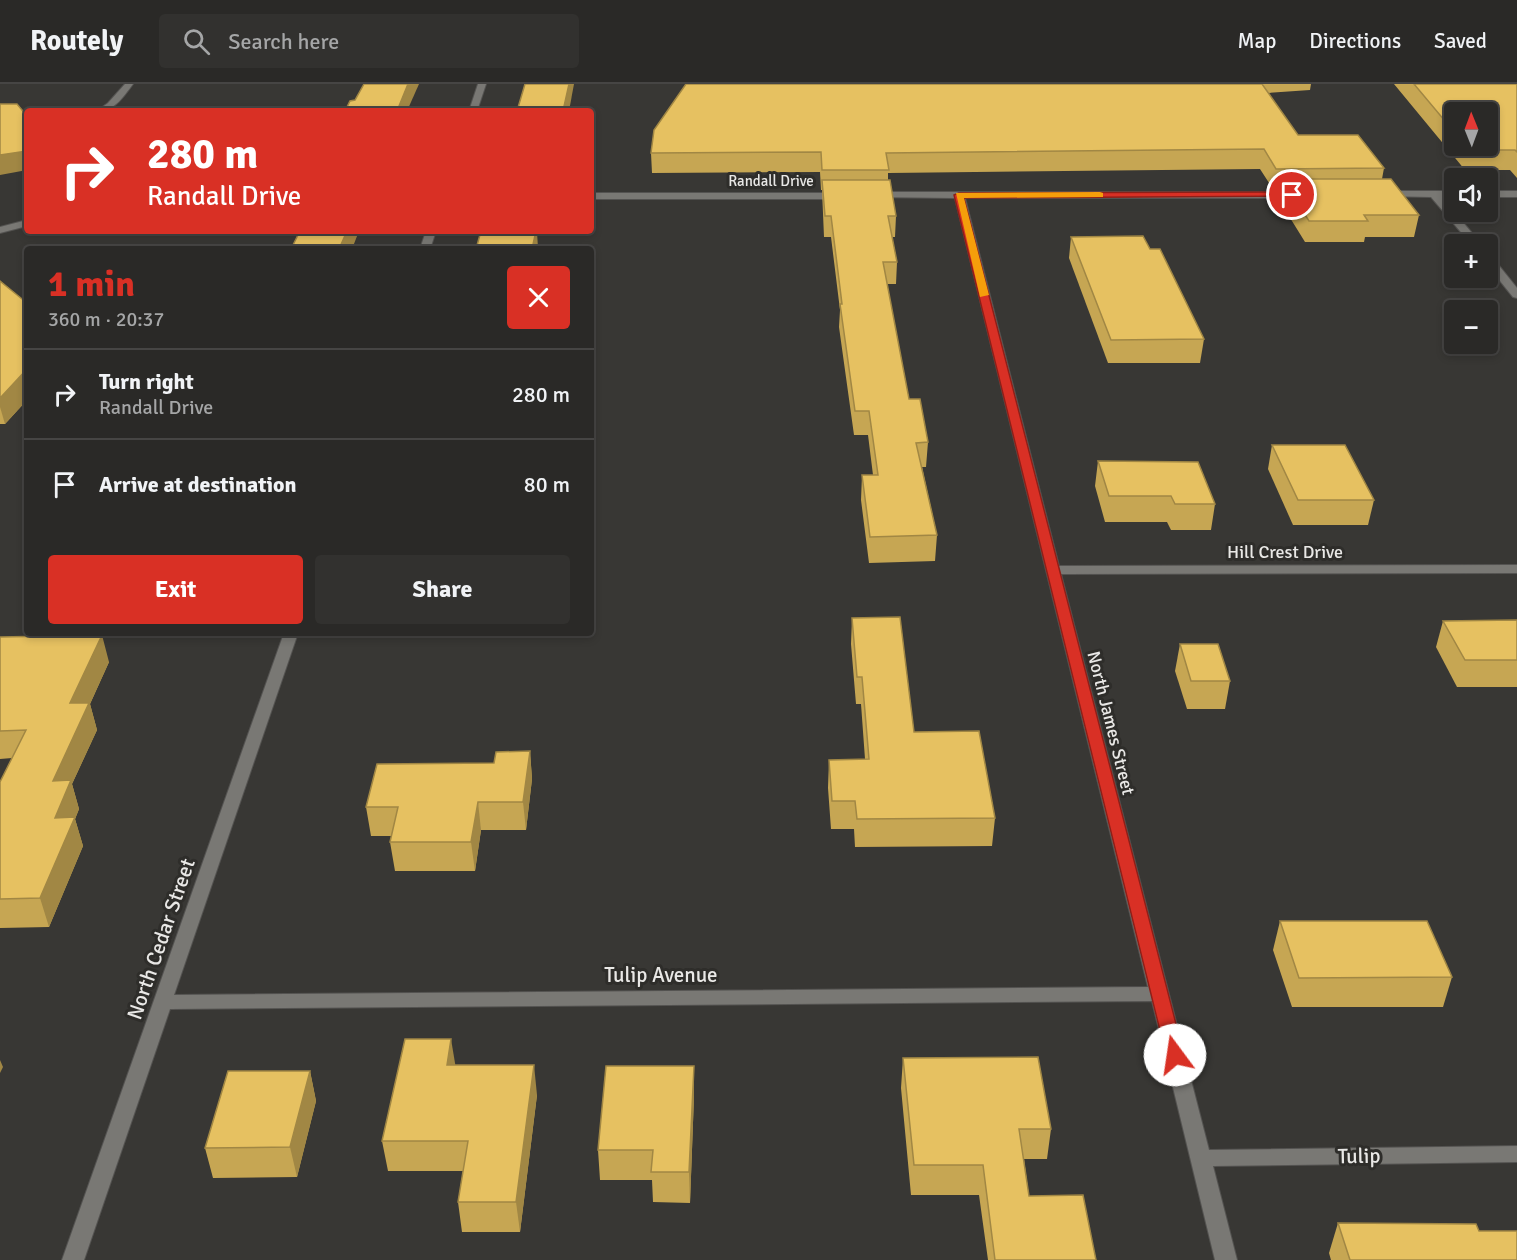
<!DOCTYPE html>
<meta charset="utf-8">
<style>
:root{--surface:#2a2927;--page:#32312f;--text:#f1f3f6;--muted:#a5a6a7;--line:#464544;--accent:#d93025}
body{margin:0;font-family:Signika,sans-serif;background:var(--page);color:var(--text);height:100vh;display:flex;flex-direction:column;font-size:22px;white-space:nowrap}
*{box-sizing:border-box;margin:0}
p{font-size:20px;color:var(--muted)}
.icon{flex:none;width:33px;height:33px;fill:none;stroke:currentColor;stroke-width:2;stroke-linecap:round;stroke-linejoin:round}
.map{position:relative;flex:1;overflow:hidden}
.sheet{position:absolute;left:24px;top:162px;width:570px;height:390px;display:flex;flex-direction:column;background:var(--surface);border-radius:6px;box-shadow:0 3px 9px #0003,0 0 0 2px var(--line)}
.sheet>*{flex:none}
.banner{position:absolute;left:24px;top:24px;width:570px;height:126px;border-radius:6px;box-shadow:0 3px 9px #0003,0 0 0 2px var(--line);background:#d93025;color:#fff;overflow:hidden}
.needle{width:39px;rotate:359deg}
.buttons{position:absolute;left:1444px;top:18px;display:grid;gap:12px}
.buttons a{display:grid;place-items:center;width:54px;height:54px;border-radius:6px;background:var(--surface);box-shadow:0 3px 9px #0003,0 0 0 2px var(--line);font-size:30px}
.pin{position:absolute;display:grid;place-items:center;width:51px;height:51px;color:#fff;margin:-26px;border:3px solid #fff;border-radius:50%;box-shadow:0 2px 6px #0007}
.me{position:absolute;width:66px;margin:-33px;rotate:346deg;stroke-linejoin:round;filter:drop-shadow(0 0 4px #0008)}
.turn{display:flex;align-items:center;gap:21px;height:126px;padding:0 24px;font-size:27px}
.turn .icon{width:78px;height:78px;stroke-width:2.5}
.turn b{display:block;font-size:42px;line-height:51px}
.round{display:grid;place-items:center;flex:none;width:63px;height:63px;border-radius:6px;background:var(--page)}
.overview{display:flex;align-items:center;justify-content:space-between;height:102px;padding:0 24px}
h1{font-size:36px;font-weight:700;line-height:45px;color:var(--accent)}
.action{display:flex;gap:12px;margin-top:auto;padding:12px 24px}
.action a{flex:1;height:69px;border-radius:6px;background:var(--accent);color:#fff;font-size:24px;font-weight:700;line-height:69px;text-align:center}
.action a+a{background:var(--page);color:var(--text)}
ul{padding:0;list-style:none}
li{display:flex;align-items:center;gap:18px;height:90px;padding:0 24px;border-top:2px solid var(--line)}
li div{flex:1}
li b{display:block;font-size:22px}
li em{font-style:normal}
header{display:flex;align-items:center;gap:36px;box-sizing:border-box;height:84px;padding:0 30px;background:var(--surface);border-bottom:2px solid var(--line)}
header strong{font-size:28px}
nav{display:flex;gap:33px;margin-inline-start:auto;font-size:21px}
.search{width:420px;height:54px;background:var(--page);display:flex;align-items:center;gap:15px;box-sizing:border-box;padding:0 21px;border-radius:6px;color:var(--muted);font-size:22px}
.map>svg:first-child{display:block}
</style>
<header>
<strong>Routely</strong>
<div class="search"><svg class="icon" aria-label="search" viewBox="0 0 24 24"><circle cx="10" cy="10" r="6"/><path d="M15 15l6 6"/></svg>Search here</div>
<nav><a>Map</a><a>Directions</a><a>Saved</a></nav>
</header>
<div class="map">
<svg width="1517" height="1176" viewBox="0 0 1517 1176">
<rect width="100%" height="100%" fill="#383734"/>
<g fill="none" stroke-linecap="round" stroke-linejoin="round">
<g stroke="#545351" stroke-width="2">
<g id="street">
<path d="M125 0H133C123 13 115 27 97 27L108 19Z"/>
<path d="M478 0H486L477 27H469Z"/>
<path d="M1383 107H1455V113H1442L1481 160H1471L1431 113 1380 112V108Z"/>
<rect x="1488" y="107" width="29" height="6"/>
<path d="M873 108H1299L1304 111 1299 114H965L1059 482 1517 481V489L1061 490 1209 1066 1517 1062V1078L1213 1082 1237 1176H1215L1152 917 170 925 84 1176H62L284 549H298L174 911 1148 903 955 114 870 113 868 111Z"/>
<path d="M591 109H843L848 112 843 115H591Z"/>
<path d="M27 136V142L0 149V143Z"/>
<path d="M426 147H436L430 165H420Z"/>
<path d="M1488 172 1492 173 1517 204V214L1513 213 1488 182Z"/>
</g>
</g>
<use href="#street" fill="#797874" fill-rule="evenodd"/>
</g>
<g fill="#c6a653" fill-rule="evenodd">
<path d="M686 0H1311L1310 6 1268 9 1298 51 1384 84 1382 95 1419 131 1414 153H1365L1364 158H1305L1279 116 1281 105H1273L1260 85 888 89V96L896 132 895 153H892L897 178 896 200H887L909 315 928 358 926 383H922L937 451 935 477 869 479 861 416 862 391H873L868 351H854L839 243 840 226 831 153H824L822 106H821L820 88 652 89 651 69Z"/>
<path d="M1394 0H1517V94L1510 86H1465ZM1455 28 1488 62H1455Z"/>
<path d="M1071 153 1150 165 1204 255 1200 279H1108L1069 174Z"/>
<path d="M0 197 27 219V316L5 340H0Z"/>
<path d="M1272 361 1374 416 1368 441H1293L1268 385Z"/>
<path d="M1098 377 1215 420 1211 446H1171L1167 438H1105L1095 402Z"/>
<path d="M852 534 914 648 995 734 992 762 855 763 854 745H831L828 704 829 676 865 675 861 620H856L851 560Z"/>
<path d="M1517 536V603H1457L1436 563 1443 537Z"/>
<path d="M0 553 109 578 90 620 97 646 72 700 79 725 75 735 83 762 49 843 0 844V698L12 674 0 675Z"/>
<path d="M1180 560 1230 597 1225 625H1187L1175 587Z"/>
<path d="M530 667 532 695 526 746H481L475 787H395L390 758 392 752H371L366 723Z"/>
<path d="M1280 837 1452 893 1443 923H1292L1273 866Z"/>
<path d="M903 974 1051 1045 1047 1075H1024L1029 1112 1096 1176H988L979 1111H911L901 1004Z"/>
<path d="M455 981 537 1011 520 1148H462L458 1118 463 1087H388L382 1057Z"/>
<path d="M694 982V1012L690 1119 653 1118 652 1096H600L598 1066Z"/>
<path d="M310 987 316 1017 297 1093 213 1094 205 1064Z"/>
<path d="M1338 1139 1479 1147 1517 1176H1331L1329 1169Z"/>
</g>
<g fill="#a18744">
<path d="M408 0H419L407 27H397Z"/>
<path d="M569 0H574L569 27H563Z"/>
<path d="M27 67V86L0 91V71Z"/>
<path d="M347 147H359L352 165H339Z"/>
<path d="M536 147H537L538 165H532Z"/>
<path d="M27 285V316L5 340 0 323V314Z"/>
<path d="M102 551 109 578 90 620 97 646 72 700 79 725 75 735 83 762 49 843 40 814 53 697 70 619Z"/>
<path d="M530 667 532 695 526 746 523 718Z"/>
<path d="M478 718 481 746 475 787 471 758Z"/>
<path d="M451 955 456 985 447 981Z"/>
<path d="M0 976 3 983 0 989Z"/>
<path d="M534 981 537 1011 520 1148 516 1118Z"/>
<path d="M694 982V1012L690 1119 689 1088Z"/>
<path d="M310 987 316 1017 297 1093 290 1063Z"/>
</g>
<g fill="#e6c161" stroke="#a18744" stroke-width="1.5">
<path d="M364 0H408L397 27H345L350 17 355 16Z"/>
<path d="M525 0H569L563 27H517Z"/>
<path d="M686 0H1262L1298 51H1358L1384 84 1276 85 1264 65 886 69 889 86H822L821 68 651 69 654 46Z"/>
<path d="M1414 0H1517V68L1515 66H1469L1465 62H1488V28H1455V49Z"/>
<path d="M0 20H17L27 32V67L0 71Z"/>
<path d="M1282 95H1391L1419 131H1364L1368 137H1309Z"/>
<path d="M822 96H890L896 132H888L897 178H883L909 315H920L928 358 916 359 937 451 870 453 862 391H878L869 327H855L840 220H842L831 132H825Z"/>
<path d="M300 147H347L339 165H291Z"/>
<path d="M481 147H536L532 165H476Z"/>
<path d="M1143 152 1150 165H1160L1204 255 1111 256 1071 153Z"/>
<path d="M0 197 27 219V285L0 314Z"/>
<path d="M1272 361H1345L1374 416H1298Z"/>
<path d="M1098 377 1198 378 1215 420H1175L1171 412H1109Z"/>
<path d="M900 533 914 648 979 647 995 734 857 735 855 717H832L829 676 869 675 862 593H857L852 534Z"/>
<path d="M1517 536V576H1465L1443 537Z"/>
<path d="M102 551 70 619H89L53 697 71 696 55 734 75 733 40 814 0 815V698L26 646 0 647V553Z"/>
<path d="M1180 560H1218L1230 597H1191Z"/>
<path d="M530 667 523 718H478L471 758H390L398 723H366L377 680 494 679 496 668Z"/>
<path d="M1280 837H1427L1452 893 1299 894Z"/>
<path d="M405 955H451L447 981H534L516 1118H458L468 1057H382Z"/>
<path d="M1038 973 1051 1045H1019L1029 1112 1083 1111 1096 1176H995L983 1081H914L903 974Z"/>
<path d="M606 982H694L689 1088H651L653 1066H598Z"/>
<path d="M228 987H310L290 1063 205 1064Z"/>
<path d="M1338 1139 1476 1140 1479 1147H1517V1176H1350Z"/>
</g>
<path fill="#d93025" stroke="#8d1f18" stroke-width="1.5" d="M1292 108 1295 109V112L964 114 1184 971 1181 976 1175 978 1169 976 1166 971 954 111 959 109Z"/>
<path fill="#f59e0b" d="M1100 108 1103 109V113L964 114 989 211 980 213 956 109Z"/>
<g text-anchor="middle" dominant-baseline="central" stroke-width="6" stroke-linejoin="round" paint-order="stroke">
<g font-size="15" fill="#e9e8e6" stroke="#2e2d2a">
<text x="771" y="97">Randall Drive</text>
</g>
<g font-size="18" fill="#e9e8e6" stroke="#2e2d2a">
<text x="1285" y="468">Hill Crest Drive</text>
<text transform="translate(1111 639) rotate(76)">North James Street</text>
</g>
<g font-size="21" fill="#e9e8e6" stroke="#2e2d2a">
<text transform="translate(161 855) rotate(-71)">North Cedar Street</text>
<text x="661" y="891">Tulip Avenue</text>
<text transform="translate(1359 1072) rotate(-1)">Tulip</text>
</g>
</g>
</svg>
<div class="buttons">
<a><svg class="needle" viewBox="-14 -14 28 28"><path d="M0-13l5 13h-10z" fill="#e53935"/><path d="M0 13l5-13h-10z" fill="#a5a6a7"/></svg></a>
<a><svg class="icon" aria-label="sound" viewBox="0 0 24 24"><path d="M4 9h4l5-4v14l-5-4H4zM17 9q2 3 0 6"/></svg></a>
<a>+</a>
<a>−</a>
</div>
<div class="pin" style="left:1292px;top:111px;background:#d93025"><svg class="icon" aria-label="arrive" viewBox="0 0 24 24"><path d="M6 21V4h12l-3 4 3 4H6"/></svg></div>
<svg class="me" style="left:1175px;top:971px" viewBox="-20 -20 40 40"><circle r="19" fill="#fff"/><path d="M0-13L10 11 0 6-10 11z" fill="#d93025"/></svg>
<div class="banner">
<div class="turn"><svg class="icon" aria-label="right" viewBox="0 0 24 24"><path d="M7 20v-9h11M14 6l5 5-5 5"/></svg><div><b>280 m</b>Randall Drive</div></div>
</div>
<section class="sheet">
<div class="overview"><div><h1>1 min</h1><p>360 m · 20:37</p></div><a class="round" style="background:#d93025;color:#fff"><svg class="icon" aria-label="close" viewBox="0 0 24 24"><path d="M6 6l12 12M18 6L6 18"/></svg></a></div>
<ul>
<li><svg class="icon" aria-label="right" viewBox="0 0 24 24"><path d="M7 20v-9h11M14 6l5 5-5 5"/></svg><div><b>Turn right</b><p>Randall Drive</p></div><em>280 m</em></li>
<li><svg class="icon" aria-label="arrive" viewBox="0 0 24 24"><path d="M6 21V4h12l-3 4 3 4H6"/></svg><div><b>Arrive at destination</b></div><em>80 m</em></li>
</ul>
<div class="action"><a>Exit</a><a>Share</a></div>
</section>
</div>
